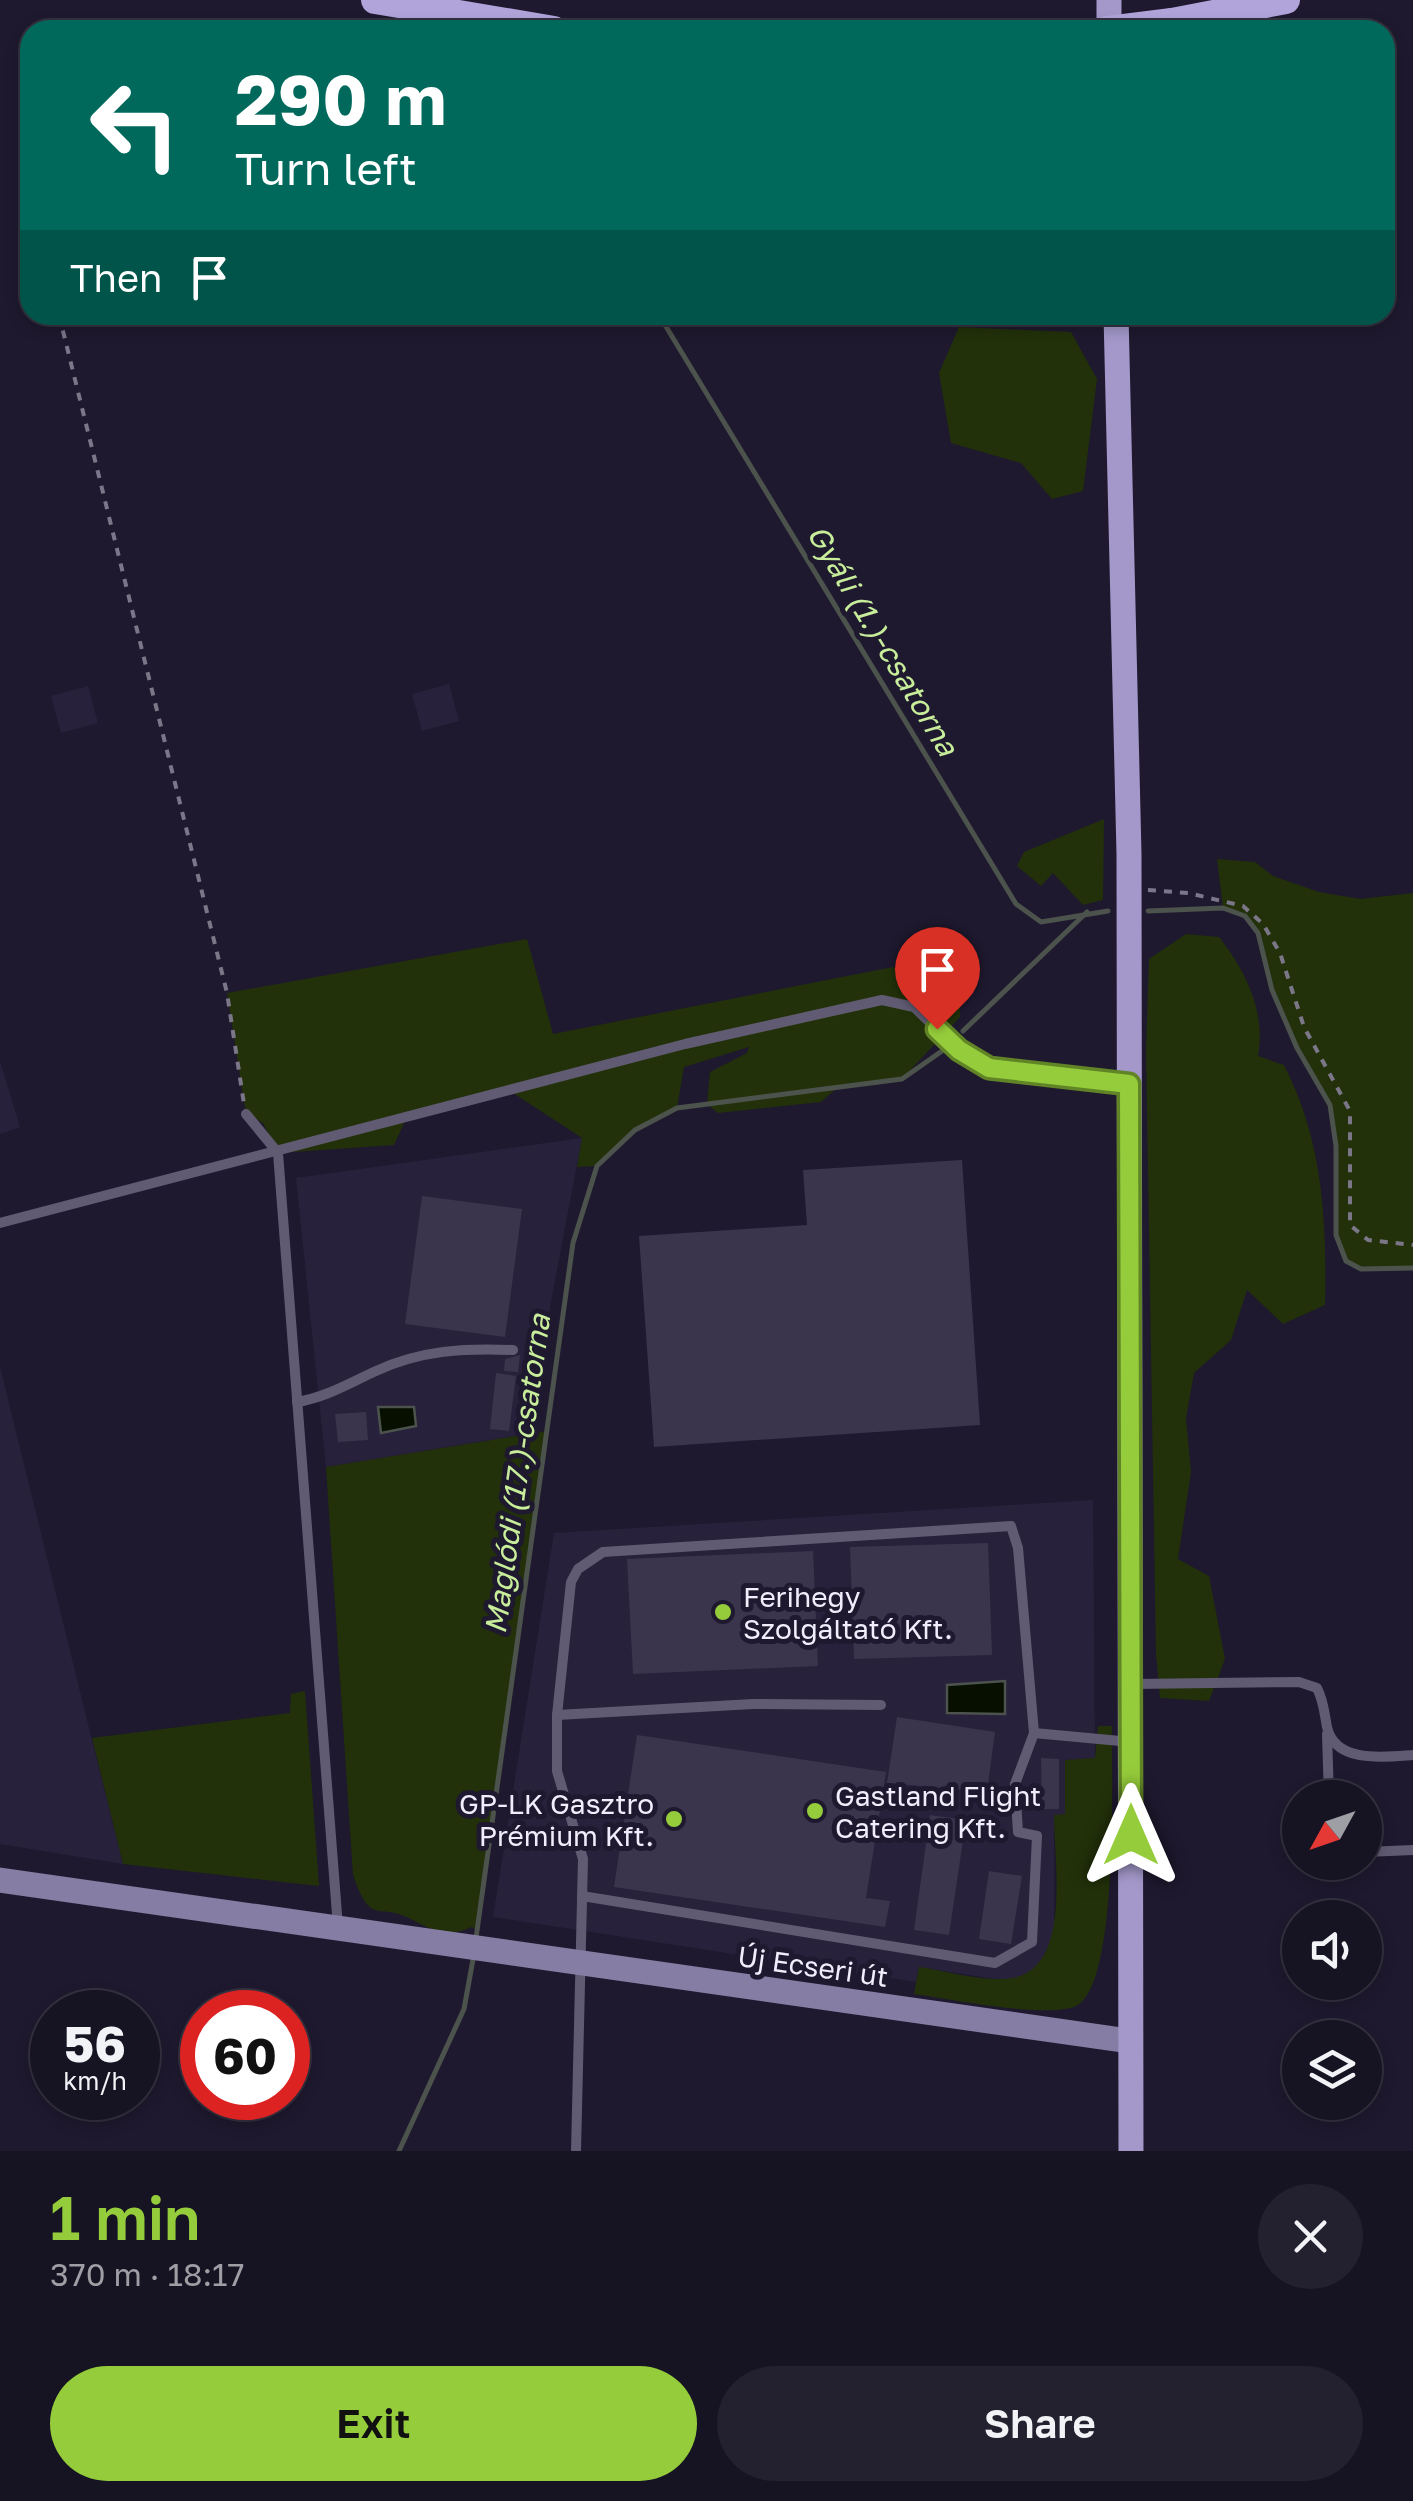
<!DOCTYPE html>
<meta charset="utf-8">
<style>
:root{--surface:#161322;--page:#23202f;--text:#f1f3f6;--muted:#9e9ea5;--line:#353240;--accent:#95cc3b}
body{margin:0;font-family:"Golos Text",sans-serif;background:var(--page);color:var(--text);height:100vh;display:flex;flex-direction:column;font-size:38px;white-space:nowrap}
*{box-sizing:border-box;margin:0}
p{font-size:32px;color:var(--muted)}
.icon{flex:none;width:55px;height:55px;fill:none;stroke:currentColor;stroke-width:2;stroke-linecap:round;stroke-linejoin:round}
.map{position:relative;height:2151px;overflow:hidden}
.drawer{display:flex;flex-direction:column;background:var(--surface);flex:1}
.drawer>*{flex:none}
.guide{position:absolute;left:20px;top:20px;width:1375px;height:305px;border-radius:30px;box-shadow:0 5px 15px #0003,0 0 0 2px var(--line);background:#00695c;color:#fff;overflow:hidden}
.needle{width:65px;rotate:230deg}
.controls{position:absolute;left:1282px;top:1780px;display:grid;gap:20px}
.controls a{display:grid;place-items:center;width:100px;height:100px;border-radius:50%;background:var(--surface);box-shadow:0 5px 15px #0003,0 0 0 2px var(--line);font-size:50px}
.speed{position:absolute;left:30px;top:1990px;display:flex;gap:20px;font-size:50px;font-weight:700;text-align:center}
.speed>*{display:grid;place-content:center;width:130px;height:130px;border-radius:50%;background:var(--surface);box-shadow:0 5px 15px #0003,0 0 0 2px var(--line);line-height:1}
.speed small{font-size:25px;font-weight:400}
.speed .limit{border:15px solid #d22;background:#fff;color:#111}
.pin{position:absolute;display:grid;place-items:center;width:85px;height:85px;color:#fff;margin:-102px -42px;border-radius:50% 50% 50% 0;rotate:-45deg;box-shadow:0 0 10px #0007}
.pin .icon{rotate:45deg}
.me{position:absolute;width:110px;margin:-55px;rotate:0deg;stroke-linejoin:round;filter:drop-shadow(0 0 8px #0008)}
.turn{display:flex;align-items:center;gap:35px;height:210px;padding:0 50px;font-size:45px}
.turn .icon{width:130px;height:130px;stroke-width:2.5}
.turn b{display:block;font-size:70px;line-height:85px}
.then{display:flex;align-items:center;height:95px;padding:0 50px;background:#0003;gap:20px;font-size:38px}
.round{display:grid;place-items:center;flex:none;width:105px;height:105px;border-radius:52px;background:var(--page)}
.summary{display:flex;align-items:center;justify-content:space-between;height:170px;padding:0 50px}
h1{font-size:60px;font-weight:600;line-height:75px;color:var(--accent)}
.action{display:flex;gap:20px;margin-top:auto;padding:20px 50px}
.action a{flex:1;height:115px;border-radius:60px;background:var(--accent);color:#111;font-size:40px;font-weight:600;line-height:115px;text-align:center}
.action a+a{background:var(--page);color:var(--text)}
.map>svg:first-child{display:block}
</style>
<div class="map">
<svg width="1413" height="2151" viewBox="0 0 1413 2151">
<rect width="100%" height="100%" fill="#1e192e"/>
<g fill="#27213b">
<path d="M449 684 459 721 422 731 412 694Z"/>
<path d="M88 686 98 723 61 733 51 696Z"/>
<path d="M0 1061 20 1127 0 1134Z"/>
<path d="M582 1138 526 1434 326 1467 296 1178Z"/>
<path d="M0 1367 89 1728 123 1864 0 1844Z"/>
<path d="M1093 1500 1095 1758 1065 1760V1815L1054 1816V1933L1039 1966 1021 1977 1001 1980 919 1967 916 1982 493 1917 554 1533Z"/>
</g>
<g fill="#22310a">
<path d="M959 327 1071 332 1097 379 1083 491 1052 499 1021 463 951 443 939 373Z"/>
<path d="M1104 819 1103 900 1083 905 1053 873 1041 886 1017 866 1024 852Z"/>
<path d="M1217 859 1255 862 1273 876 1319 892 1360 899 1413 893V1268L1361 1269 1346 1261 1336 1235V1146L1330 1105 1297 1048 1272 990 1258 933 1245 916 1223 908Z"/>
<path d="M1186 934 1219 937C1246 971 1266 1012 1258 1056L1284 1065C1323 1141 1327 1221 1325 1305L1283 1324 1247 1290 1231 1340 1194 1373 1186 1418 1191 1472 1178 1559 1209 1576 1225 1659 1209 1701 1160 1698 1156 1654 1146 1049 1149 959Z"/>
<path d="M527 939 553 1034 893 967 960 1002V1017L902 1079 837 1088 821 1102 718 1113 707 1104 710 1072 747 1053 749 1047 684 1067 677 1108 635 1130 597 1166 577 1167 582 1138 510 1091 406 1119 394 1145 278 1153 263 1123 246 1114 227 993Z"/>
<path d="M547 1431 477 1930 472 1927C447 1938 434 1931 411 1919 378 1901 372 1929 353 1875L326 1467Z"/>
<path d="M305 1691 319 1886 123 1864 92 1738 290 1713 291 1694Z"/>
<path d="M1098 1726H1112C1111 1774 1120 1991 1074 2007 1041 2018 951 1999 914 1994L919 1967C946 1971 976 1980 1003 1979 1074 1978 1054 1864 1054 1815L1065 1814V1760L1095 1758Z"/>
</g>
<g fill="#060f00" stroke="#4c524c" stroke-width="2.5">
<path d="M378 1407H414L416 1426 381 1433Z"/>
<path d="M1005 1681V1714L947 1713V1685Z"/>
</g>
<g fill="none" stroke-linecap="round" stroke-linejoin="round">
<g stroke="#4c524c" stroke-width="5">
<path d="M659 315 1016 904 1041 922 1108 911"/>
<path d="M1148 911 1223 908 1245 916 1258 933 1272 990 1297 1048 1330 1105 1336 1146V1235L1346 1261 1361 1269 1413 1268"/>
<path d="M963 1031 1087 912"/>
<path d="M476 1938 573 1243 597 1166 635 1130 677 1108 902 1079 942 1051"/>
<path d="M399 2151 464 2009 474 1954"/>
</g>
</g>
<g fill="#3a354c">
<path d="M962 1160 980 1425 654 1447 639 1236 807 1225 803 1170Z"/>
<path d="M422 1196 522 1209 505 1337 405 1324Z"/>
<path d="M520 1355 518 1372 504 1371 505 1359Z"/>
<path d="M496 1373 516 1376 509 1431 490 1429Z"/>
<path d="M366 1412 368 1440 338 1442 335 1414Z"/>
<path d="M988 1543 992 1655 854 1659 850 1547Z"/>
<path d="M813 1551 818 1666 633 1674 627 1559Z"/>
<path d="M897 1717 995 1732 987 1792 887 1783Z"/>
<path d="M637 1735 886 1772 866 1898 890 1901 885 1927 614 1887Z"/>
<path d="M1041 1758 1059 1759V1809H1042Z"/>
<path d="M930 1815 966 1820 949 1935 914 1930Z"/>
<path d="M989 1871 1022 1876 1011 1944 979 1939Z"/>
</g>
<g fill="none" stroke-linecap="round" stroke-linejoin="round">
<g stroke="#7b7789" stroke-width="4" stroke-dasharray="8 8" stroke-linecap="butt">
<path d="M59 315 227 993 244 1104"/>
<path d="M1148 890 1188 893 1243 906 1263 924 1280 953 1304 1027 1350 1111V1225L1368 1240 1413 1245"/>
</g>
<g stroke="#605b72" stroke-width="10">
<path d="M246 1114 278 1153 338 1927"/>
<path d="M0 1223 685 1044 882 1000 914 1007 959 1051 989 1068 1128 1084"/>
<path d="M297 1402C327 1397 349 1383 376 1371 421 1350 465 1348 513 1350"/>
<path d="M1133 1684 1299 1682 1317 1688C1324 1702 1324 1712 1327 1727 1335 1764 1385 1757 1413 1755"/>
<path d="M557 1715 571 1582 578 1569 603 1552 1011 1526 1018 1548 1034 1733 1131 1742"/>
<path d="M1327 1734 1329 1798"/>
<path d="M1365 1852 1413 1850"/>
<path d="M582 1896 995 1963 1032 1942 1037 1836 1018 1832 1015 1784 1034 1733"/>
<path d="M576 2151 583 1859 557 1771V1715L753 1704 881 1705"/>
</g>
<path stroke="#857da3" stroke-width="25" d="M0 1880 1129 2041"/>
<g stroke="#a398c9" stroke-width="25">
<path d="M1109 0V30"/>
<path d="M1116 315 1129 854 1131 2151"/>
</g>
<g stroke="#b0a4da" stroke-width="28">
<path d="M375 0 554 30"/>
<path d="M1172 22 1286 0"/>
</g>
<path stroke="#b0a4da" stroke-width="28" d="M1108 30 1172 22"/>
</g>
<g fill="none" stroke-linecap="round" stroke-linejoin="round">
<g stroke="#618526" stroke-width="25">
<path id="route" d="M937 1029 959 1050 989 1068 1129 1084 1131 1835"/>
</g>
<use href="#route" stroke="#95cc3b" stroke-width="18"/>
</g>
<g fill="#95cc3b" stroke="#1e192e" stroke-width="4">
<circle cx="723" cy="1612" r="10"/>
<circle cx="815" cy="1811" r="10"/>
<circle cx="674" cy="1819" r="10"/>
</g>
<g text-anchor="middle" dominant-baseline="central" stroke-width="10" stroke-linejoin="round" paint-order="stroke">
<g font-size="28" fill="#f0eefc" stroke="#1e192e" text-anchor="start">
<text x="743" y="1596">Ferihegy<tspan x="743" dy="32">Szolgáltató Kft.</tspan></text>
<text x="835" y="1795">Gastland Flight<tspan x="835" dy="32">Catering Kft.</tspan></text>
<text x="654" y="1803" text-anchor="end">GP-LK Gasztro<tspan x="654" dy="32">Prémium Kft.</tspan></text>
</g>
<g font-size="28" fill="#f0eefc" stroke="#1e192e">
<text transform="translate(813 1966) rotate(8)">Új Ecseri út</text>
</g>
<g font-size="30" font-style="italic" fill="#c8ed9b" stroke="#1e192e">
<text transform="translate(883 640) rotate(59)">Gyáli (1.)-csatorna</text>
<text transform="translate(517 1474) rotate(-82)">Maglódi (17.)-csatorna</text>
</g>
</g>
</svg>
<div class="controls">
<a><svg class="needle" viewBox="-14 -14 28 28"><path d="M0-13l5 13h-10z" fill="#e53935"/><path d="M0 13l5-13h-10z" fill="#9e9ea5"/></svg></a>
<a><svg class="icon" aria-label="sound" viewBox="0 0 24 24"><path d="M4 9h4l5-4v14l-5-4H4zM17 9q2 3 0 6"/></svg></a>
<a><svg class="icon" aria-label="layers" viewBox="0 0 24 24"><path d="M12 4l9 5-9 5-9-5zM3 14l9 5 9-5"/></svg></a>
</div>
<div class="speed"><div>56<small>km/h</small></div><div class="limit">60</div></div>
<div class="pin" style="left:937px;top:1029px;background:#d93025"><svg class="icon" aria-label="arrive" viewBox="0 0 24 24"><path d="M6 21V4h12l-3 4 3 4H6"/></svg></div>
<svg class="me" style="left:1131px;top:1835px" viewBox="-20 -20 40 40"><path d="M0-17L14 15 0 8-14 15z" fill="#95cc3b" stroke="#fff" stroke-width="4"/></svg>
<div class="guide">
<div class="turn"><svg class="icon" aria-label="left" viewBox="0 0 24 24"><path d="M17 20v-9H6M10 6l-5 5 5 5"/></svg><div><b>290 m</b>Turn left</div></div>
<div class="then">Then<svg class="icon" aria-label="arrive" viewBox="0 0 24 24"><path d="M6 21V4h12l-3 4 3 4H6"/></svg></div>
</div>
</div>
<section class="drawer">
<div class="summary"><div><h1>1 min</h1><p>370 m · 18:17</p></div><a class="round"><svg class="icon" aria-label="close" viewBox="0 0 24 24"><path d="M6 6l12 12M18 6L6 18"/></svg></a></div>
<div class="action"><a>Exit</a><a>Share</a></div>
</section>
